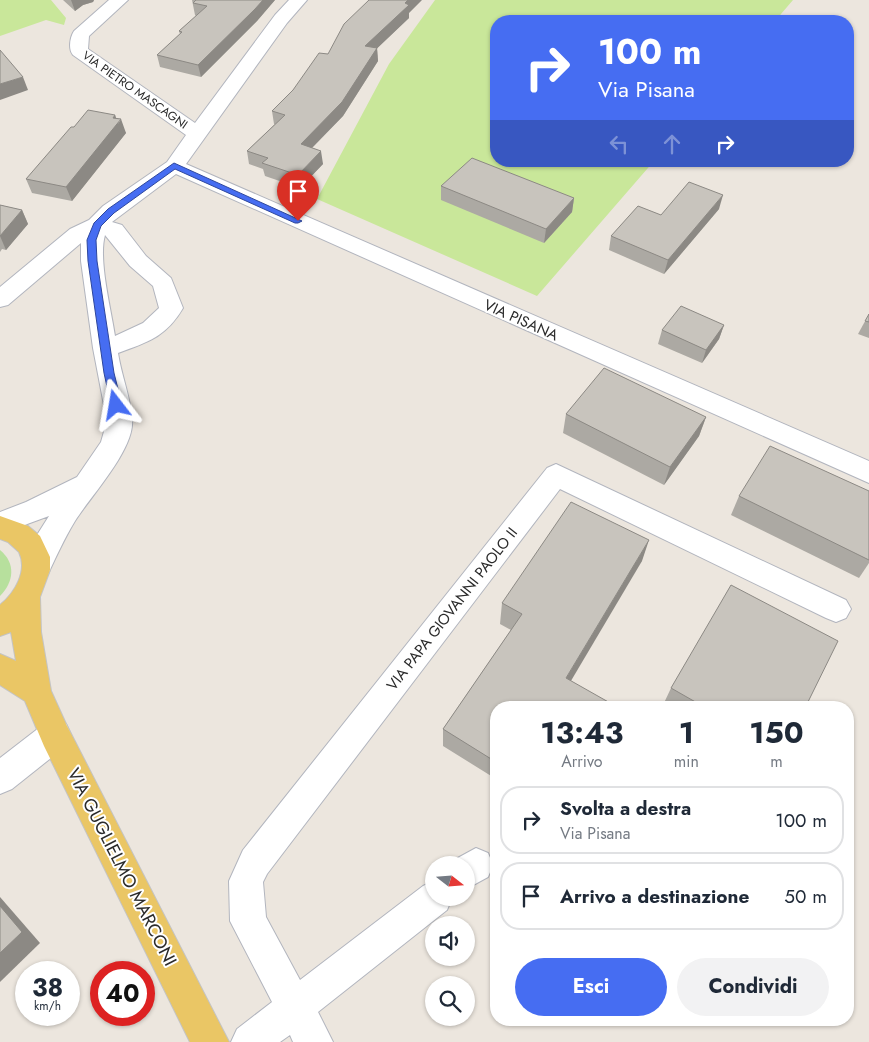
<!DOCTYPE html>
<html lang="it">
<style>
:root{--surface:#fff;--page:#f2f2f3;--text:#1f2937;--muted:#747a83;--line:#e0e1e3;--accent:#466df2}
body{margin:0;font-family:Jost,sans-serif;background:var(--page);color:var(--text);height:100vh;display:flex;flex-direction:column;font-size:19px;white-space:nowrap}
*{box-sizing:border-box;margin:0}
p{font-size:16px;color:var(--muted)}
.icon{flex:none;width:28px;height:28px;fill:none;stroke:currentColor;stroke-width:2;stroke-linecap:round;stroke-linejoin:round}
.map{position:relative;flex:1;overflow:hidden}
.panel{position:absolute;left:490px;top:701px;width:364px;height:325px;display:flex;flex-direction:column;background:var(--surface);border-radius:20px;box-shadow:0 1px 4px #0004}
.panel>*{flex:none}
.top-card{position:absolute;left:490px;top:15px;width:364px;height:152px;border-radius:20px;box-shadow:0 1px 4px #0004;background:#466df2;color:#fff;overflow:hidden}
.needle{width:32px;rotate:107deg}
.controls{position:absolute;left:425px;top:856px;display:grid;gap:10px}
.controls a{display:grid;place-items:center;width:50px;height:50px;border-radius:50%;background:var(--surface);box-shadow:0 1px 4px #0004;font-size:25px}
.speed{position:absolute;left:15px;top:961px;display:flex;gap:10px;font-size:25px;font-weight:700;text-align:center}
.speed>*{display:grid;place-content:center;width:65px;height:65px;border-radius:50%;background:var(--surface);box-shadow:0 1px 4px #0004;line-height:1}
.speed small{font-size:12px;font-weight:400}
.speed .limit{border:8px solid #d22;background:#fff;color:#111}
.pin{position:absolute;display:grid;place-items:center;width:42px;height:42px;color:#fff;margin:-51px -21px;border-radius:50% 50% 50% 0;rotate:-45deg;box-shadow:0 0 5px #0007}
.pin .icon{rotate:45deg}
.me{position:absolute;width:55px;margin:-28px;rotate:346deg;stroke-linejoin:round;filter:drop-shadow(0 0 4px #0008)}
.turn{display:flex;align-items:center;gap:18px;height:105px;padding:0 25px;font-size:22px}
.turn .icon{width:65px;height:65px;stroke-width:2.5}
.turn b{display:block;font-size:35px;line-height:42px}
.lanes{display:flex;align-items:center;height:48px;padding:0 25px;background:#0003;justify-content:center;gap:25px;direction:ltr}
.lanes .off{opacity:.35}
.eta{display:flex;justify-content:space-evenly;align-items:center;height:85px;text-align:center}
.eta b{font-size:30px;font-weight:700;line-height:35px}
.button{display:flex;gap:10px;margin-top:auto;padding:10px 25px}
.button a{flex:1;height:58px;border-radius:30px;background:var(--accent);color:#fff;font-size:20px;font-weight:700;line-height:58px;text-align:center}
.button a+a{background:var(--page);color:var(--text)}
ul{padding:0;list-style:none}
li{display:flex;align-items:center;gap:15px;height:68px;margin:0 10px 8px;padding:0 15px;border:2px solid var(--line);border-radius:20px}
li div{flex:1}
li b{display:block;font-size:19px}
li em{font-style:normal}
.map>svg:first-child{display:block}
</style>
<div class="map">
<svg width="869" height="1042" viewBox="0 0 869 1042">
<rect width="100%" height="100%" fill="#ece6de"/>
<path fill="#b7e09d" d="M0 550C16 563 14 582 0 596Z"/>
<g fill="#c9e79a">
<path d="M0 0H51L66 18 64 25 46 20 0 36Z"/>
<path d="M435 0H793L775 21H496V161H654L537 296 317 199 389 64Z"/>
</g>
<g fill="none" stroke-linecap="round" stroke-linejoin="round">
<g stroke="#b2b5be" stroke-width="2">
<g id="minor">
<path d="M109 0H128L89 36 88 49 195 123 275 15 289 0H307L287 23 186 164 869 461V483L176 174 112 222 122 225 146 256 171 278 183 308C166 337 148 342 118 353 121 374 131 399 132 420 135 449 90 497 75 521 64 539 56 557 47 576L37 579 27 576 23 567 37 535 49 516 0 534V512L26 502 77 477 101 442 107 421 93 348 81 261V243L8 305 0 307V287L70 229 89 220 103 206 167 162 186 135 73 55C68 49 70 37 74 31ZM105 235 130 266 153 286 159 308 143 323 115 336C111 309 98 259 105 235Z"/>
<path d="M556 464 846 600 851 609 846 618 836 622 826 618 560 489 267 874 263 882 266 917 300 980 423 886 434 881V898H452L447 910 318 1012 333 1042H293L290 1035 280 1042H231L237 1029 272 1002 230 921 229 881 243 850 547 468Z"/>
<path d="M55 720 66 724 71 735 66 746 12 789 0 794V758L44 724Z"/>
<path d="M476 848 488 853 493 865 488 877 466 889V865H452L454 860Z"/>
</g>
</g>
<g stroke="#c4c4c4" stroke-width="2">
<path id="major" d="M0 516 28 526 40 536 50 557V570L40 597 41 632 51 691 66 724 229 1042H190L44 746 25 701 0 685V654L16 661 11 632 0 636V605C15 593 28 571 19 552L8 542 0 539Z"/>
</g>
<use href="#minor" fill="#fff" fill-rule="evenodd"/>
<use href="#major" fill="#eac665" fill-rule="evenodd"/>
</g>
<g fill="#aca9a3">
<path d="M63 0H94L93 2 83 5 75 11Z"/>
<path d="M192 0H275L257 21 201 77 160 67 157 55 180 34 179 31 196 16 195 15Z"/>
<path d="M409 13V18L377 48 378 61 343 116 312 148 323 164 300 188 265 176 263 169 249 164 247 151 275 124H274L272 111 293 90 328 54Z"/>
<path d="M115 115 116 118 126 133 72 201 32 193 26 179 74 127Z"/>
<path d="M441 186 574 198 572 212 544 243 441 200Z"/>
<path d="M0 205 22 210 28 224 6 250 2 249 0 252Z"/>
<path d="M719 209 664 274 609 250 611 236 661 215Z"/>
<path d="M869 314V338L858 334Z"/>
<path d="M724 325 719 339 702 363 658 344 662 330Z"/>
<path d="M566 414 706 417 699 436 664 485 563 433Z"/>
<path d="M869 491V563L859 578 731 515 739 496Z"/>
<path d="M642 561 496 708V779L443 746V729L511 630 500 624 502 603Z"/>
<path d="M671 688 805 708H672L664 703Z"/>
</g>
<g fill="#8c8984">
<path d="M71 0H94L93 2 83 5 75 11Z"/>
<path d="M263 0H275L257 21 201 77 198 65Z"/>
<path d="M408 0H422L409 13V18L366 59 365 46Z"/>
<path d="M377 48 378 61 343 116 302 158 301 144Z"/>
<path d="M23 77 28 90 0 100V84Z"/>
<path d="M115 115 118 124 121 119 126 133 72 201 66 187Z"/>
<path d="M321 151 323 164 300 188 298 175Z"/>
<path d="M723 195 719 209 664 274 668 260Z"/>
<path d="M574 198 572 212 544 243 546 229Z"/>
<path d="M22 210 28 224 6 250 0 236Z"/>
<path d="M724 325 719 339 702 363 706 350Z"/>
<path d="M706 417 699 436 664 485 670 467Z"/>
<path d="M649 540 642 561 562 696 566 678Z"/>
<path d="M0 897 40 943 0 982Z"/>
</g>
<g fill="#c8c4bd" stroke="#8c8984">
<path d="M196 0H263L255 9 198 65 157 55 182 32 179 31 207 6 193 3Z"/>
<path d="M369 0H408L405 3 409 5 365 46 377 48 342 102 301 144 321 151 298 175 262 163 268 158 247 151 285 115 272 111 293 90 319 53 328 54 344 24Z"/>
<path d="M0 50 23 77 0 84Z"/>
<path d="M88 110 115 115 113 118 121 119 66 187 26 179 71 127H74Z"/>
<path d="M472 158 574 198 546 229 441 186Z"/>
<path d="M689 182 723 195 668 260 611 236 638 206 661 215Z"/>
<path d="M0 205 22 210 0 236Z"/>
<path d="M681 306 724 325 706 350 662 330Z"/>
<path d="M869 314V322L865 321Z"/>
<path d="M604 368 706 417 670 467 566 414Z"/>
<path d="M770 446 869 491V560L739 496Z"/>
<path d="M571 502 649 540 566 678 619 708H496V762L443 729 522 614 502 603Z"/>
<path d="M731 585 838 641 805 708H706L671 688Z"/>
<path d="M0 906 22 932 0 953Z"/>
</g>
<path fill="#466df2" stroke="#2e479d" d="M174 163 302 221 298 223H295L175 169 114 213 101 226 96 240 97 261 114 373 122 405 116 409 111 405 104 373 88 261 87 240 94 223 108 209Z"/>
<g text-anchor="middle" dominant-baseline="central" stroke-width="4" stroke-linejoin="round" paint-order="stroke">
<g font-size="12" fill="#2b2b2b" stroke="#fff">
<text transform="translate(135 90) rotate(35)">VIA PIETRO MASCAGNI</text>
</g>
<g font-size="15" fill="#2b2b2b" stroke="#fff">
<text transform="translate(521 320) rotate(24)">VIA PISANA</text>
<text transform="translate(452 609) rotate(-52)">VIA PAPA GIOVANNI PAOLO II</text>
</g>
<g font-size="18" fill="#2b2b2b" stroke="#fff">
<text transform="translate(122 867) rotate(63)">VIA GUGLIELMO MARCONI</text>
</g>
</g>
</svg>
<div class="controls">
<a><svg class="needle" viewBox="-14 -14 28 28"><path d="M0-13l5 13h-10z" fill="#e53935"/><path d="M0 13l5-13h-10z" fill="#747a83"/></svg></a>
<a><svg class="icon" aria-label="sound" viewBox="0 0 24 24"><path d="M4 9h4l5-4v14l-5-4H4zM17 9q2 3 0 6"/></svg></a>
<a><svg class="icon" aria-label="search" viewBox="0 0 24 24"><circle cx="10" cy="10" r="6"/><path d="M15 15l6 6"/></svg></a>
</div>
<div class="speed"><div>38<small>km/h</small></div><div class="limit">40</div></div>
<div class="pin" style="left:298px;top:221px;background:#d93025"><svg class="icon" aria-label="arrive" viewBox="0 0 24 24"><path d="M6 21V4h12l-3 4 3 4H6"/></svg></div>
<svg class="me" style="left:116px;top:405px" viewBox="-20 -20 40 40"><path d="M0-17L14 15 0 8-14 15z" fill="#466df2" stroke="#fff" stroke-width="4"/></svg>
<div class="top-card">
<div class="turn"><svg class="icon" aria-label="right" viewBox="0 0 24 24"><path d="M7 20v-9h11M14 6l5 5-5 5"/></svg><div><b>100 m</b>Via Pisana</div></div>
<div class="lanes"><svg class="icon off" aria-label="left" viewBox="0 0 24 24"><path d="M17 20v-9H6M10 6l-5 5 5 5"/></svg><svg class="icon off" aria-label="ahead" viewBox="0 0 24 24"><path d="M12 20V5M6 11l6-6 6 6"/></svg><svg class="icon" aria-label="right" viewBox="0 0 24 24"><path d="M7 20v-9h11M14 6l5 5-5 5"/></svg></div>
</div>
<section class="panel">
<div class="eta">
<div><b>13:43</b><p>Arrivo</p></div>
<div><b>1</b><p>min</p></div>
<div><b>150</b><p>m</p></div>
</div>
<ul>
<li><svg class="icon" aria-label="right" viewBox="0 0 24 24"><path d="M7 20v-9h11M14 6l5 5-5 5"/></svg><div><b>Svolta a destra</b><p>Via Pisana</p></div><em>100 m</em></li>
<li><svg class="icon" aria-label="arrive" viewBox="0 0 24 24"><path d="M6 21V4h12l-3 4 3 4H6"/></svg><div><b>Arrivo a destinazione</b></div><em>50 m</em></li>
</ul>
<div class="button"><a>Esci</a><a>Condividi</a></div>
</section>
</div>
